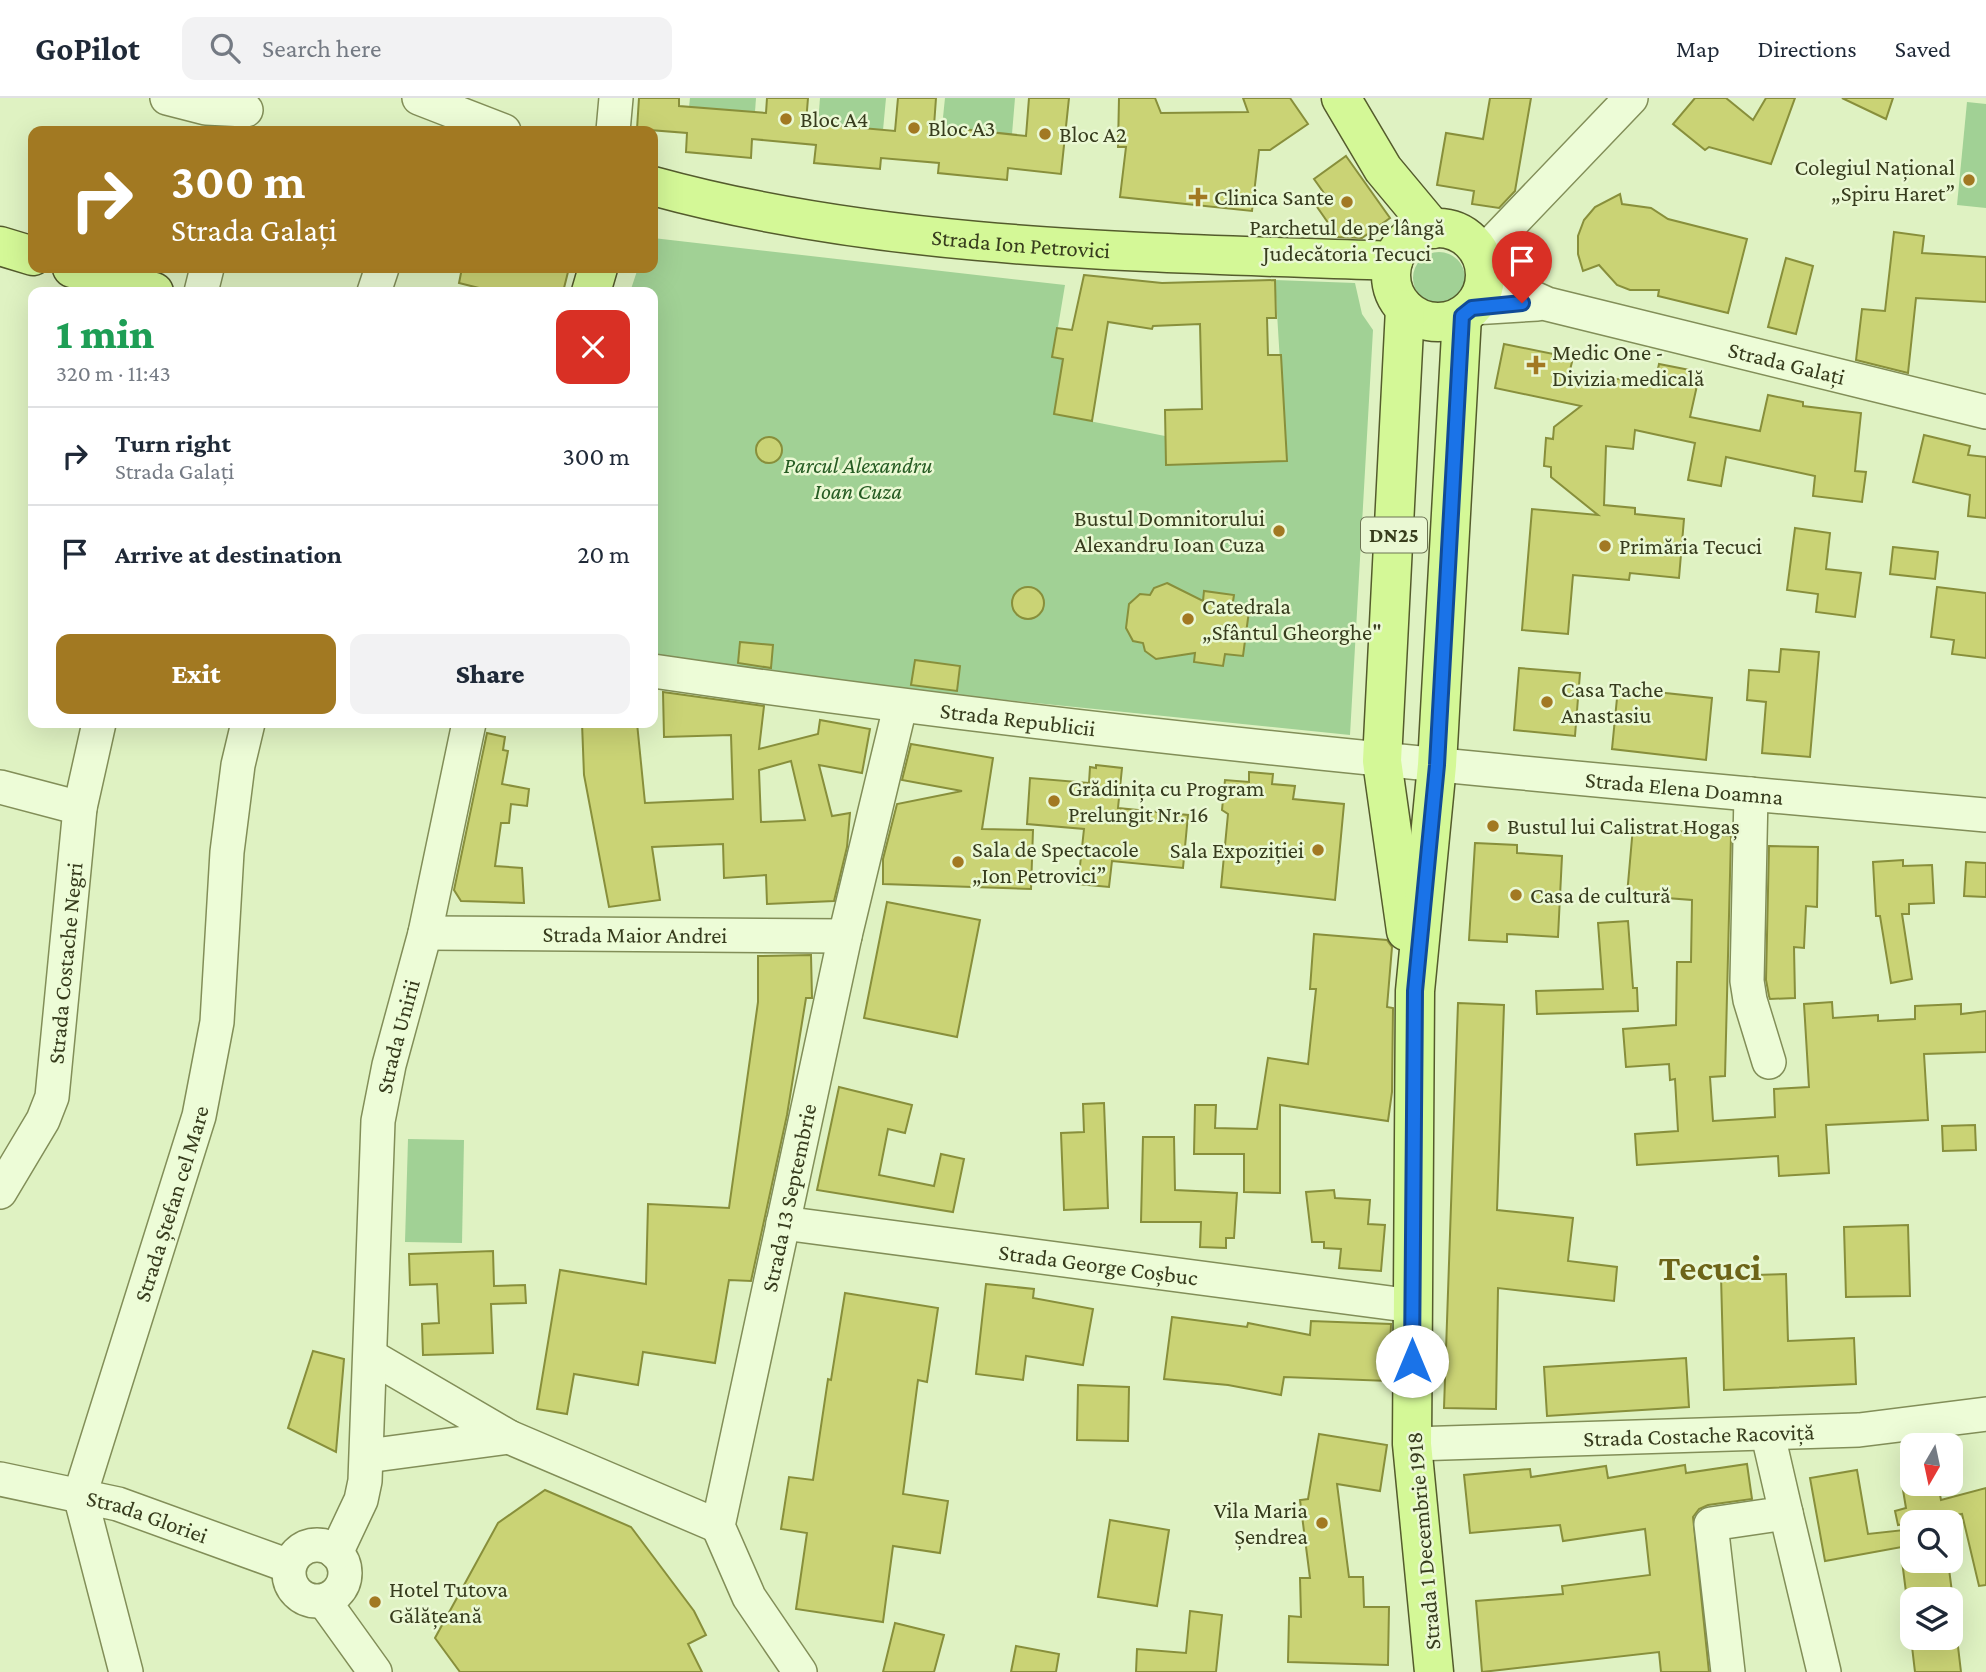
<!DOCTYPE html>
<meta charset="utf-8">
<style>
:root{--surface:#fff;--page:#f2f2f3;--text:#1f2937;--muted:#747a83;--line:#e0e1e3;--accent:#a27922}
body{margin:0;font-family:"Crimson Pro",serif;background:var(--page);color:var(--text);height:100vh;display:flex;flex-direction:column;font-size:26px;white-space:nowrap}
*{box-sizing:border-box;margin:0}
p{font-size:23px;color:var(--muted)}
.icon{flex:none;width:38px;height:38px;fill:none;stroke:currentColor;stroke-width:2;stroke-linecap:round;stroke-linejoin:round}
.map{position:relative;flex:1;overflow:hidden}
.sheet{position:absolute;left:28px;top:189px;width:630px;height:441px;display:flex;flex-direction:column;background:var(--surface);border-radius:14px;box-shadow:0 7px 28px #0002}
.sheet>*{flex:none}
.guide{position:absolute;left:28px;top:28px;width:630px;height:147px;border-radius:14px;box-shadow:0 7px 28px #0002;background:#a27922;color:#fff;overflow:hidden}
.needle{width:46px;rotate:189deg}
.buttons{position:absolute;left:1900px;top:1335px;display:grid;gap:14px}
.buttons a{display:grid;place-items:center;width:63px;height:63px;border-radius:14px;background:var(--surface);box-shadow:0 7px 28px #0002;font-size:35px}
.pin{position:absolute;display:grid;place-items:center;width:60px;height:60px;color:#fff;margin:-72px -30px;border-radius:50% 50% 50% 0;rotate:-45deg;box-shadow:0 0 7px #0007}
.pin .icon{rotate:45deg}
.me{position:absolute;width:77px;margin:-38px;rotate:0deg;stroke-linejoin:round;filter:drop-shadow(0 0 5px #0008)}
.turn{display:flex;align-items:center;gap:24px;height:147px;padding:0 28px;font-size:32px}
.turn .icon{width:91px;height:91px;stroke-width:2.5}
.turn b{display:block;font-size:49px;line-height:60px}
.round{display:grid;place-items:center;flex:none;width:74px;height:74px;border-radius:14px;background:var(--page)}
.head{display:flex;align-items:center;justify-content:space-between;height:119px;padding:0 28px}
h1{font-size:42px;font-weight:800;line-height:52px;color:#1e9e55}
.cta{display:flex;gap:14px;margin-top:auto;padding:14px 28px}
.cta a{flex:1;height:80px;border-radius:14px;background:var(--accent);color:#fff;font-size:28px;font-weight:800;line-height:80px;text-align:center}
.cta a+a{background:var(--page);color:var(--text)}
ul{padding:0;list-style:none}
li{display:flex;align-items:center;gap:21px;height:98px;padding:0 28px;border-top:2px solid var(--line)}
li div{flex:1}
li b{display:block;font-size:26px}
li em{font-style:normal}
header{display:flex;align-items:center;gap:42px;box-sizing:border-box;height:98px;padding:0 35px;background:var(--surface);border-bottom:2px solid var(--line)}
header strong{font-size:33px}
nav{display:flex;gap:38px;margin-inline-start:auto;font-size:24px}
.search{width:490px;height:63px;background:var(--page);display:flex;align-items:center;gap:18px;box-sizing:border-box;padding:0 24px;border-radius:14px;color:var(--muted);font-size:26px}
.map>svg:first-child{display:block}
</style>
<header>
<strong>GoPilot</strong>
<div class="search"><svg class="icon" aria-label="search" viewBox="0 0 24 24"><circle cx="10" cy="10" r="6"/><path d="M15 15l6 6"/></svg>Search here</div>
<nav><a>Map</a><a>Directions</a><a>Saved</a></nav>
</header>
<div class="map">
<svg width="1986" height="1574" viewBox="0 0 1986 1574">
<rect width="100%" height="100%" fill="#dff2c2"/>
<g fill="#a1d195">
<path d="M690 0H756L755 14 689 9Z"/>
<path d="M820 0H886L883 32 818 26Z"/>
<path d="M945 0H1015L1012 36 942 29Z"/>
<path d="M1967 4 1986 6V110L1957 107Z"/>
<path d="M653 140 1065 187 1053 259 1063 261 1054 316 1165 338 1167 367 1286 363 1275 182 1355 185 1362 216 1373 232 1350 637 653 566V194H630L638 170H653Z"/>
<circle cx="1439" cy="180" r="26"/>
<path d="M408 1041 464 1042 462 1145 405 1144Z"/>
</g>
<g fill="#cad375" stroke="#888f3b" stroke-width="2" fill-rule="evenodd">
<path d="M639 0H679V8L766 15 767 0H808L806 25 895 33 898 0H936L934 28 1026 38 1029 0H1069L1061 76 1008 70 1007 82 938 75 939 65 881 60 880 71 814 65 816 47 752 41 751 60 686 54 687 35 637 31Z"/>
<path d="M1119 0H1155L1161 15 1248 14 1243 0H1290L1308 26 1270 52H1259L1252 113 1120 99 1126 49H1118Z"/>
<path d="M1490 0H1531L1515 93 1499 110 1472 106 1474 93 1437 87 1446 35 1483 41Z"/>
<path d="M1695 0H1726L1753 22 1766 0H1795L1771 66 1709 49 1705 52 1673 26Z"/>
<path d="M1842 0H1893L1886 21Z"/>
<path d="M1346 58 1390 120 1362 140 1338 139 1315 106 1326 98 1314 81Z"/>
<path d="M1620 96 1622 106 1651 110 1668 121 1747 141 1728 215 1658 198 1659 192H1630L1617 187 1599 167 1583 173 1578 156V138L1584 122 1595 109Z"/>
<path d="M1894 134 1924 138 1922 155 1986 159V204L1916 200 1908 275 1856 262 1862 211 1885 213Z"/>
<path d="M1786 160 1813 168 1796 236 1768 229Z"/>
<path d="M462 170H569L563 194H495L459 185Z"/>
<path d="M1084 177 1162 185 1275 182 1276 220H1267L1268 257H1281L1287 363 1166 367 1165 312 1202 311 1200 226 1153 228 1152 231 1108 224 1092 323 1054 316 1063 261 1052 259 1057 230 1072 232Z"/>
<path d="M1504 246 1573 260 1569 276 1655 285 1659 266 1700 274 1690 319 1760 333 1768 297 1803 304V308L1861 315 1855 373 1866 374 1862 404 1813 398 1815 378 1726 359 1721 388 1688 382 1695 345 1635 332 1633 351 1606 348 1604 407 1635 410V416L1684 421 1679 480 1630 475 1629 482 1573 477 1568 536 1522 532 1532 411 1598 417 1551 379V369L1544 368 1546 340 1553 341 1554 329 1581 308 1495 290Z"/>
<path d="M1924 337 1970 348 1968 357 1986 359V420L1968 418 1970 397 1913 384Z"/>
<circle cx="769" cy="352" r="13"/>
<path d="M1795 430 1830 435 1826 471 1861 475 1855 519 1816 514 1818 496 1787 492Z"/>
<path d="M1893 449 1938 454 1935 481 1890 476Z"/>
<path d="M1167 485 1203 503 1204 493 1234 497 1232 510 1249 513 1243 558 1225 556 1223 568 1194 564 1195 555 1156 561 1145 553 1143 545 1133 543 1126 530 1129 506 1140 496 1150 497 1154 490Z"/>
<path d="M1937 489 1986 495V560L1952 556 1954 542 1931 539Z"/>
<circle cx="1028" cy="505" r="16"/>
<path d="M740 544 773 547 771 570 738 565Z"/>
<path d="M1781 551 1819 554 1810 659 1762 655 1766 604 1747 602 1749 572 1779 574Z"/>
<path d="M915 562 960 568 957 593 911 587Z"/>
<path d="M1519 570 1580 575 1575 638 1514 632Z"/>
<path d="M1618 590 1712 600 1706 662 1612 651Z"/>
<path d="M663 594 764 608 759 651 818 636 820 622 870 631 862 675 819 667 832 718 850 715 847 749 834 803 767 806 766 777 724 780 723 746 652 749 660 802 609 809 584 677 582 625H637L645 705 733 701 731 637 664 639ZM791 663 805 722 761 724 759 672Z"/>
<path d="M487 635 505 639 503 652 508 653 502 686 529 691 527 708 511 706 509 725H501L495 768 522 770 524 805 461 803 454 792Z"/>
<path d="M911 646 993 660 982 731 1033 732 1031 791 883 786V761L897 706 962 693 902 682Z"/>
<path d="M1096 667 1122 670 1118 710 1188 717 1183 770 1112 763 1109 789 1078 786 1084 731 1027 726 1030 680 1089 685 1090 669 1096 670Z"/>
<path d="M1249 674 1273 676 1272 686 1295 688 1293 701 1344 706 1335 802 1221 789 1228 716 1222 712 1225 682 1249 684Z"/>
<path d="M1633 729 1731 738 1725 978 1710 979 1713 1023 1775 1019 1774 991 1809 989 1804 906 1832 904 1833 920 1878 917V923L1915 921V908L1961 906V916L1986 913V954L1924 956 1928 1022 1826 1027 1829 1075 1779 1078 1778 1058 1637 1067 1635 1036 1678 1033 1675 981 1670 982 1669 966 1626 969 1623 931 1676 927 1677 864H1691L1692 802 1627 797Z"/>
<path d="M1475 745 1517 747V755L1562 758 1558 839 1507 836V844L1469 842Z"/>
<path d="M1769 748 1818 749 1817 809 1806 808 1804 850 1794 849 1795 900 1770 901 1769 898 1766 882Z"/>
<path d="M1903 762V768L1932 767 1934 805 1909 806V816H1902L1912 881 1891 885 1880 818H1876L1873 764Z"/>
<path d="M1966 764 1986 765V799L1964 798Z"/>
<path d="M887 804 980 822 957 939 864 920Z"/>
<path d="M1628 823 1633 890H1637L1638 913 1537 916 1536 893 1603 891 1598 825Z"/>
<path d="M1314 836 1387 842 1392 849 1387 909 1393 910 1392 994 1388 1023 1280 1007V1095L1244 1094V1056H1194L1195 1007H1216L1215 1030 1257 1031 1268 960 1308 966 1316 891H1310Z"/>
<path d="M811 857 812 900H806L787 1017 751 1183 729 1182 715 1265 643 1254 638 1287 574 1276 567 1316 537 1311 560 1172 646 1186 648 1106 729 1110 758 904V858Z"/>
<path d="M1458 905 1504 907 1497 1112 1573 1120 1568 1163 1617 1169 1614 1203 1498 1190 1496 1311 1444 1310Z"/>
<path d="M839 989 912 1007 905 1035 888 1031 879 1077 934 1088 941 1056 964 1061 953 1114 817 1092Z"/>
<path d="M1104 1005 1108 1110 1064 1112 1061 1035 1084 1034 1083 1006Z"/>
<path d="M1975 1027 1976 1052 1943 1053 1942 1028Z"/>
<path d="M1143 1039H1174L1175 1092 1237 1095 1234 1140H1226V1150L1200 1149 1201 1124H1141Z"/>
<path d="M1334 1092 1335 1100 1370 1102 1368 1126 1385 1127 1381 1173 1339 1170 1341 1151 1324 1150V1144H1312L1306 1094Z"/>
<path d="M1908 1127 1910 1198 1846 1199 1844 1129Z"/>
<path d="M493 1153 494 1188 525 1187 526 1205 491 1206 493 1255 423 1257 422 1226 439 1225 437 1186 410 1187 409 1156Z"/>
<path d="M1786 1176 1788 1243 1854 1240 1856 1286 1724 1292 1721 1178Z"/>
<path d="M986 1186 1034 1191 1033 1200 1093 1211 1083 1267 1026 1258 1023 1282 976 1276Z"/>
<path d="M845 1195 938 1210 927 1284 918 1282 903 1396 948 1403 940 1455 893 1448 883 1524 796 1511 807 1435 781 1431 789 1379 813 1382 828 1281 831 1282Z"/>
<path d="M1172 1219 1247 1229 1248 1225 1310 1237 1311 1223 1391 1226 1389 1283 1284 1279 1281 1297 1228 1287 1164 1281Z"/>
<path d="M313 1253 344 1261 336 1354 288 1330Z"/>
<path d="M1686 1260 1689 1309 1547 1318 1544 1269Z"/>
<path d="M1078 1287 1129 1289 1128 1343 1077 1342Z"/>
<path d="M1319 1336 1387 1347 1380 1393 1337 1386 1349 1479H1363L1364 1509H1389L1388 1567 1288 1564 1289 1518 1301 1519 1300 1480H1310L1300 1402 1308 1401Z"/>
<path d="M1747 1366 1752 1401 1708 1407 1699 1411 1693 1419 1709 1574H1661L1659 1554 1482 1574 1476 1503 1563 1496 1562 1488 1650 1477 1645 1431 1563 1443 1560 1427 1470 1435 1464 1377 1530 1371 1531 1379 1606 1368 1608 1380 1685 1367 1686 1375Z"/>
<path d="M1857 1372 1868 1436 1913 1431V1447L1825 1463 1810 1380Z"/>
<path d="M1902 1386H1938L1941 1402 1986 1390V1487L1979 1488 1962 1416 1898 1427 1895 1413 1906 1410Z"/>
<path d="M545 1392 631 1429 694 1513 706 1537 688 1546 702 1574H460L435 1540 498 1425Z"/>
<path d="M1110 1422 1169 1432 1157 1508 1098 1499Z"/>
<path d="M1902 1463H1948L1953 1502H1907Z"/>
<path d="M1190 1513 1222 1517 1216 1574H1136L1137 1551 1186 1555Z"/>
<path d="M895 1525 944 1537 934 1574H883Z"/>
<path d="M1911 1540H1957L1961 1574H1915Z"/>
<path d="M1016 1548 1059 1556 1056 1574H1011Z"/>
</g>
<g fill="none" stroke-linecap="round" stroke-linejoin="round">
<g stroke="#828e58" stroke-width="36">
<g id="minor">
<path d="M167 0 206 10 246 12"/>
<path d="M419 0 504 33"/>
<path d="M613 33 616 0"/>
<path d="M1481 157 1631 0"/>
<path id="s1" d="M1485 172 1505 187 1547 206 1986 314"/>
<path d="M201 194 207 170"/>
<path d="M374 194 382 170"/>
<path d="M1472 210 1537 206"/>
<path id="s2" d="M653 573C1095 638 1541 678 1986 717"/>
<path d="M0 689 80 710"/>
<path d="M1751 696 1747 883 1750 902 1769 964"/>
<path id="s3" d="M425 835 845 838"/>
<path id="s4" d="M0 1094 43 1022 52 999 80 710 99 625"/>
<path id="s5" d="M783 1125 1413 1208"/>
<path d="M372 1259 509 1339 718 1428"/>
<path id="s6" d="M1412 1346 1859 1332 1986 1316"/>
<path d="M367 1358 509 1339"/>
<path id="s7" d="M0 1381 118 1406 289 1468"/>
<path d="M1786 1415 1824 1574"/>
<circle cx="317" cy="1475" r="28"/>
<path id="s8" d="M336 1455 361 1402 365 1383 378 1023 389 967 425 835 469 625"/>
<path d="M324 1503 375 1574"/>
<path id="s9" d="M126 1574 80 1397 199 1018 217 924 227 754 238 667 248 625"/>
<path id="s10" d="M800 1574 749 1499 718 1428 845 838 900 609"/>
<path d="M1728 1574 1711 1426 1786 1415 1768 1337"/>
</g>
</g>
<g stroke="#545b2c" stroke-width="41">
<g id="major">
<path d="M1341 0 1383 71 1433 131"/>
<path id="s11" d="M653 88C889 153 1149 154 1393 163"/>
<circle cx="1438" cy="177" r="47"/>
<path d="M0 148 33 158"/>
<path d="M72 170 154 194"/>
<path d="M591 194 598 170"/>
<path d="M1405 211 1382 663 1406 833"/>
<path d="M1434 1574 1412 1346 1415 893 1437 667 1462 218"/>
</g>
</g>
<use href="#minor" stroke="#edfcd7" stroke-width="33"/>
<use href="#major" stroke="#d4f897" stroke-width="38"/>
</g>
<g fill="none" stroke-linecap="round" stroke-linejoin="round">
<g stroke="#114b97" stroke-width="18">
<path id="route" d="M1412 1263 1415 893 1437 667 1462 218 1472 210 1522 205"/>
</g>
<use href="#route" stroke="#1a73e8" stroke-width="12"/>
</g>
<g fill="#a27922" stroke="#eaf8d3" stroke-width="2.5">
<circle cx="786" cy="21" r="7"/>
<circle cx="914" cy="30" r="7"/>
<circle cx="1045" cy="36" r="7"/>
<circle cx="1969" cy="82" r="7"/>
<path d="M1194.5 88.5h7v7h7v7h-7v7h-7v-7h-7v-7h7z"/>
<circle cx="1347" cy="104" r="7"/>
<path d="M1532.5 256.5h7v7h7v7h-7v7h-7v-7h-7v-7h7z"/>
<circle cx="1279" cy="433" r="7"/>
<circle cx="1605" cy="448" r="7"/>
<circle cx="1188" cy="521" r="7"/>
<circle cx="1547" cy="604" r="7"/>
<circle cx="1054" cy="703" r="7"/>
<circle cx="1493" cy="728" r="7"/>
<circle cx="1318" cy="752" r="7"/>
<circle cx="958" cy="764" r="7"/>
<circle cx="1516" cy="797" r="7"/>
<circle cx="1322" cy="1425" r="7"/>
<circle cx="375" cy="1504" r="7"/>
</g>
<g text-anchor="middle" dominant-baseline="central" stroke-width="5" stroke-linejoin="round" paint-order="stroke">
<rect fill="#eaf8d3" stroke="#6d7454" stroke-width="2" x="1361" y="419.5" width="66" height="35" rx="5"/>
<g font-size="21" font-weight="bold" fill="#373c1d">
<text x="1394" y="437">DN25</text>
</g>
<g font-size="23" fill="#373c1d" stroke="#eaf8d3" text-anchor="start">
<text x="800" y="21">Bloc A4</text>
<text x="928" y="30">Bloc A3</text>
<text x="1059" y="36">Bloc A2</text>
<text x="1955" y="69" text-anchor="end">Colegiul Național<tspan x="1955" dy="26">„Spiru Haret”</tspan></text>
<text x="1214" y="99">Clinica Sante</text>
<text x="1347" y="129" text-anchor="middle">Parchetul de pe lângă<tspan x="1347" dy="26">Judecătoria Tecuci</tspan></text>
<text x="1552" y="254">Medic One -<tspan x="1552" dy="26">Divizia medicală</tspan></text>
<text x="1265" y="420" text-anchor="end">Bustul Domnitorului<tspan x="1265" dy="26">Alexandru Ioan Cuza</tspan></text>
<text x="1619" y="448">Primăria Tecuci</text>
<text x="1202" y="508">Catedrala<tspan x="1202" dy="26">„Sfântul Gheorghe"</tspan></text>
<text x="1561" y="591">Casa Tache<tspan x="1561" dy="26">Anastasiu</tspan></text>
<text x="1068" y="690">Grădinița cu Program<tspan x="1068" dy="26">Prelungit Nr. 16</tspan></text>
<text x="1507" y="728">Bustul lui Calistrat Hogaș</text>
<text x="972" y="751">Sala de Spectacole<tspan x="972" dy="26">„Ion Petrovici”</tspan></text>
<text x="1304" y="752" text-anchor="end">Sala Expoziției</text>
<text x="1530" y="797">Casa de cultură</text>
<text x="1308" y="1412" text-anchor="end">Vila Maria<tspan x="1308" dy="26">Șendrea</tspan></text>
<text x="389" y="1491">Hotel Tutova<tspan x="389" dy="26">Gălățeană</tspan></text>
</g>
<g font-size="23" fill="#373c1d" stroke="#eaf8d3">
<text stroke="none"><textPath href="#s11" startOffset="373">Strada Ion Petrovici</textPath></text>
<text stroke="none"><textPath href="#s1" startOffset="318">Strada Galați</textPath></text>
<text stroke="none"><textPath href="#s2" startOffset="368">Strada Republicii</textPath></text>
<text stroke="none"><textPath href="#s2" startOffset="1038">Strada Elena Doamna</textPath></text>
<text stroke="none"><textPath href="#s3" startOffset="210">Strada Maior Andrei</textPath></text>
<text stroke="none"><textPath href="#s4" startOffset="243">Strada Costache Negri</textPath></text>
<text stroke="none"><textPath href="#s8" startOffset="525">Strada Unirii</textPath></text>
<text stroke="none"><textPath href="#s10" startOffset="504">Strada 13 Septembrie</textPath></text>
<text stroke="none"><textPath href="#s9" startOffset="488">Strada Ștefan cel Mare</textPath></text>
<text stroke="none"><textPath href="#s5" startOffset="318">Strada George Coșbuc</textPath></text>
<text stroke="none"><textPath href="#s6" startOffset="287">Strada Costache Racoviță</textPath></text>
<text stroke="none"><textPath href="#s7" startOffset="152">Strada Gloriei</textPath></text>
<text transform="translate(1423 1443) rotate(-95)">Strada 1 Decembrie 1918</text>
</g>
<g font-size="23" font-style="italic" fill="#255b22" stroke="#eaf8d3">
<text x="858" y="367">Parcul Alexandru<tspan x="858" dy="26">Ioan Cuza</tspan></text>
</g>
<g font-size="37" font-weight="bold" fill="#6d6418" stroke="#eaf8d3">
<text x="1710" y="1169">Tecuci</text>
</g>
</g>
</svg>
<div class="buttons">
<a><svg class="needle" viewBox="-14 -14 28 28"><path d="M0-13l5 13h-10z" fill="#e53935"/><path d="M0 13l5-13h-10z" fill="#747a83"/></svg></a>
<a><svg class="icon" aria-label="search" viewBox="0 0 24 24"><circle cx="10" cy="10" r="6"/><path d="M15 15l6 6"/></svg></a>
<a><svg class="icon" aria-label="layers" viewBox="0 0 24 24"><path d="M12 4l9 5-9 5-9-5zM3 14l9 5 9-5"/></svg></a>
</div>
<div class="pin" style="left:1522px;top:205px;background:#d93025"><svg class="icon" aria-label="arrive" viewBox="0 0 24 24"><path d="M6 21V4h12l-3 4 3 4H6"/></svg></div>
<svg class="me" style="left:1412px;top:1263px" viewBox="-20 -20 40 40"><circle r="19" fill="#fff"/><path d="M0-13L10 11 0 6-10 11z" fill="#1a73e8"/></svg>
<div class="guide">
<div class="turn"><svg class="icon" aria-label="right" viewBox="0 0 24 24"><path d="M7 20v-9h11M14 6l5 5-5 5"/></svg><div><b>300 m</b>Strada Galați</div></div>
</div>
<section class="sheet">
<div class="head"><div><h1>1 min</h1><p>320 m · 11:43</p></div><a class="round" style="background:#d93025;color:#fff"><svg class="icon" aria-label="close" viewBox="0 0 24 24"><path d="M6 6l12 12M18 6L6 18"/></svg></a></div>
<ul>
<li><svg class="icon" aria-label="right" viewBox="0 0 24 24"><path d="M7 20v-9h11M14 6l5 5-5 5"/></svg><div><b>Turn right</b><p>Strada Galați</p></div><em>300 m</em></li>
<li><svg class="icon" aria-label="arrive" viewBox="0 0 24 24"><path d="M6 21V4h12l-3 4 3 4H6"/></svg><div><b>Arrive at destination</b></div><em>20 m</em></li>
</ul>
<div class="cta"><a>Exit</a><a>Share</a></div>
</section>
</div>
